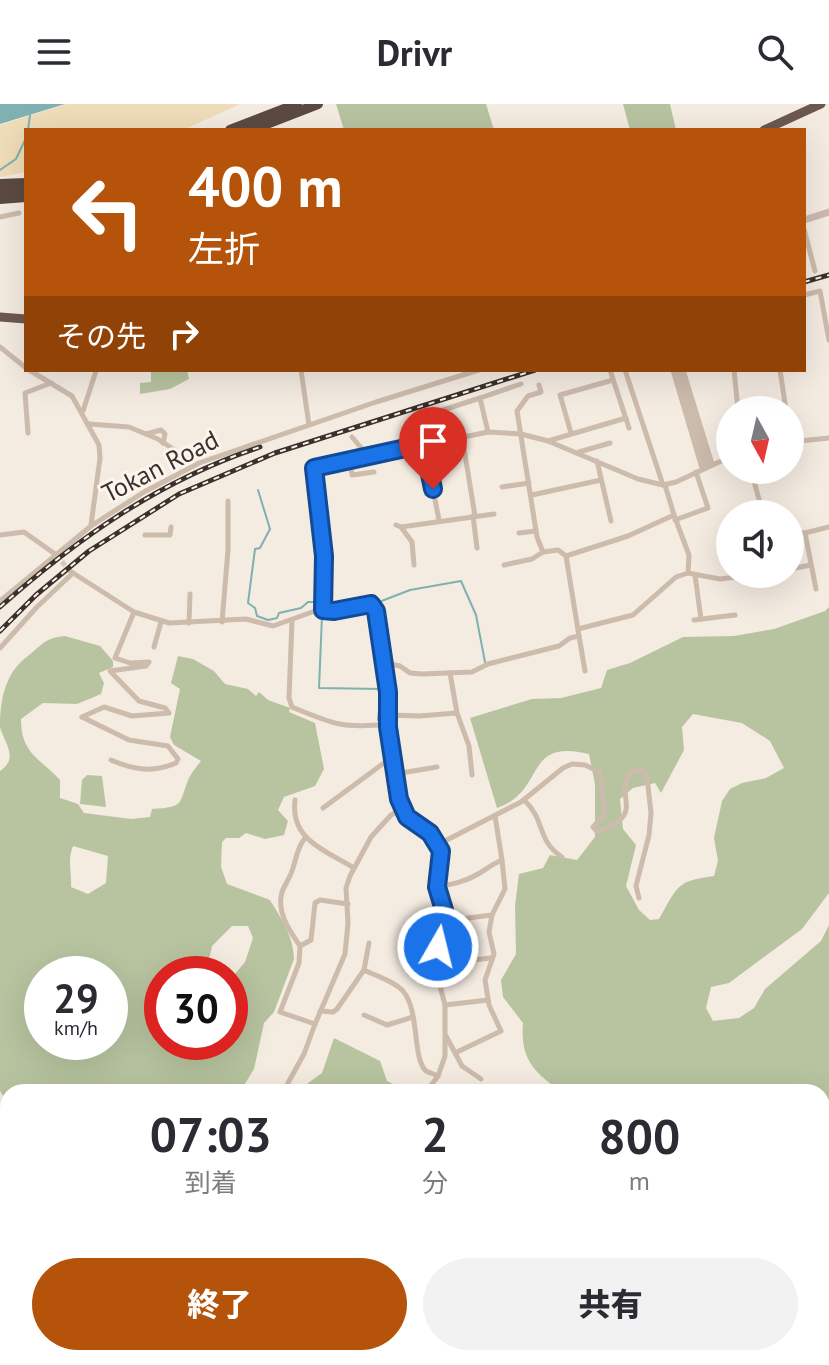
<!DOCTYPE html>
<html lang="ja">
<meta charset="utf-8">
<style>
:root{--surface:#fff;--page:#f2f2f3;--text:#2b2b33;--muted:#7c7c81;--accent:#b45309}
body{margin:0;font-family:"PT Sans","Noto Sans JP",sans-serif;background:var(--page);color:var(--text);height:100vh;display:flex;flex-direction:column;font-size:30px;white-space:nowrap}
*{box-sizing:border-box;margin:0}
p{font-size:26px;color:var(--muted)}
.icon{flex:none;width:44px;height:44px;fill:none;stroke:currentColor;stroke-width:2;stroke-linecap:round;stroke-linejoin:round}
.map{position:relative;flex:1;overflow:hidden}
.details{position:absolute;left:0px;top:980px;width:830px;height:282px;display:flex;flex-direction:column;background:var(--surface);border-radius:24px 24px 0 0;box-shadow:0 8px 32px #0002}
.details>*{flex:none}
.top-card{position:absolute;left:24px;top:24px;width:782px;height:244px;border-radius:0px;box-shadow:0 8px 32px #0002;background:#b45309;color:#fff;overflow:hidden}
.needle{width:52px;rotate:172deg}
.tools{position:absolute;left:716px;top:292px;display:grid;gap:16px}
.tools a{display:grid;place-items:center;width:88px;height:88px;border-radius:50%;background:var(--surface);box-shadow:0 8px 32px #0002;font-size:40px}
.speed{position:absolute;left:24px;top:852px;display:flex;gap:16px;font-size:40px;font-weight:700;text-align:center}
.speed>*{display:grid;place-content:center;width:104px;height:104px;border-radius:50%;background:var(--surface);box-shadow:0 8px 32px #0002;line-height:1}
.speed small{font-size:20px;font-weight:400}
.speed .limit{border:12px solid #d22;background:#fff;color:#111}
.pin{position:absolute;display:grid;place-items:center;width:68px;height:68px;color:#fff;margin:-82px -34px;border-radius:50% 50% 50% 0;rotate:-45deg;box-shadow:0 0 8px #0007}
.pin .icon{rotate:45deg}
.me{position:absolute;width:88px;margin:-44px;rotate:8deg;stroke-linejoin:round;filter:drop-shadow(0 0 6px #0008)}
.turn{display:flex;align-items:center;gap:28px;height:168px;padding:0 32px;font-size:36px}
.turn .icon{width:104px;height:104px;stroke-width:2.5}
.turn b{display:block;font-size:56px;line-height:68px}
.then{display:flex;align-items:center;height:76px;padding:0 32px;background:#0003;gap:16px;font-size:30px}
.eta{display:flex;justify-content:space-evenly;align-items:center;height:136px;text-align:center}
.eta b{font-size:48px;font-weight:800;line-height:56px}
.action{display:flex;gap:16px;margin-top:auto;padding:16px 32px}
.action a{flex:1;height:92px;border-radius:48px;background:var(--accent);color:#fff;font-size:32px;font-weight:800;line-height:92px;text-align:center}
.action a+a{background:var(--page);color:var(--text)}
header{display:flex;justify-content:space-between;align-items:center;height:104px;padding:0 32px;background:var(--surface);font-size:36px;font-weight:800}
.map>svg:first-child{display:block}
</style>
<header><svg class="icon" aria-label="menu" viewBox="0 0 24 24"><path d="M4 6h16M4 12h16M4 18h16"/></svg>Drivr<svg class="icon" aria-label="search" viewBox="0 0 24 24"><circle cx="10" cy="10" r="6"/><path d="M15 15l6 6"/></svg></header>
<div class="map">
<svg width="829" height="1261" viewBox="0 0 829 1261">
<rect width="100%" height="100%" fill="#f4ebe1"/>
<g fill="#b8c4a0" fill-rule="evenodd">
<path d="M336 0H486L494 26H344Z"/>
<path d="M623 0H670L676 26H630Z"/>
<path d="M151 266H187L189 275 170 285 140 290V279L151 278Z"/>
<path d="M829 503V789L802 825 729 879 711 883 706 904 713 917 739 914 754 904 765 885 821 837 829 821V1261H470L464 1259 439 1261H233L236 1254H822V988H562C534 969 520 955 523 919L503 893 501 876 516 850 515 802 519 770 543 764 550 751 577 756 595 733V680L589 650C522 634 547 687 497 704L470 614 532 595 561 594 601 584 607 566 630 559 683 533 734 532 774 525 825 507ZM693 610 742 619 770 637 784 664 766 674 742 679 730 685 722 697 714 734 718 757 714 772C676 777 678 782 659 815L650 816 639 806 626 782 636 741 623 725 620 695 633 684 655 679 661 689 684 646 682 623Z"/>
<path d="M65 532 100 542 113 557V563L99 569 104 579 101 590 77 600 43 599 21 615C21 650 40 654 60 676V694L78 700 84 709 131 715 150 713 152 705C186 703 178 700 189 674 192 668 197 662 201 657L174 641 170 633 180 585 171 579 178 552 193 555 214 567 225 580 248 585 256 592 259 588 268 596 290 604 289 608 315 619 324 665 315 682 284 693 278 706 288 717 284 731 265 735 246 729 239 734H226L222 738 221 763 227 780 270 796C281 814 294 833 294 855L274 908 264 919 254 965 240 988H8V1000L0 987V667C19 654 5 640 0 623 0 595 5 569 28 552 43 540 45 534 65 532ZM73 742 108 752 106 779 88 790 71 783C72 768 67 757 73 742ZM232 822H248L253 834 245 858 230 876V938H162V870H215L208 860 212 842ZM42 870H110V938H42Z"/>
<path d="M87 671 102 672 106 703 80 700 82 676Z"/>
<path d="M334 934 380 957 387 977 409 988H305L308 979 322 969Z"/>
<path d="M0 1096 8 1097V1254H217L215 1261H0Z"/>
</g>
<path fill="#efdcb8" d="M67 0H240L183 26H26V68L0 73V21Z"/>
<path fill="#7fb0b2" d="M0 0H65L0 20Z"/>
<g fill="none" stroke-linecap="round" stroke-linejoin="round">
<g stroke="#7fb0b2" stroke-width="2">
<path d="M28 26 30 11"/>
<path d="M0 66 16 55 26 34"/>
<path d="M258 386 270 425 260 444 255 445 248 499 255 504 257 512 268 516 277 514 279 509 301 504 308 498H317"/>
<path d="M379 498 410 486 461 477 476 511 485 558"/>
<path d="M322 512 319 584 381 585 378 616"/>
</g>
<path stroke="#cfc6bd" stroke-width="5" stroke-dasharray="5 2.5" stroke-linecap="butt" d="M57 452 70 467"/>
<g stroke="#cdbbac" stroke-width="5">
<path d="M0 113 19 109"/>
<path d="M804 125 815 167"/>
<path d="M804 191 820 187 829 236"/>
<path d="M0 243 26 264"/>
<path d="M29 266 72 292 99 341 100 354 91 421"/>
<path d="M301 266 309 321"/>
<path d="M610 266 629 324"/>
<path d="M625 266 663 381"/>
<path d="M673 266 702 364"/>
<path d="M683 266 712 360"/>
<path d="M734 266 738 306"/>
<path d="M780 266 786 306"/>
<path d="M480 294 521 280"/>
<path d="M443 306 480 294 488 328"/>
<path d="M83 307 96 267"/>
<path d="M89 320 129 323 158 335 188 355"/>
<path d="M28 329 25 289 51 279"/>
<path d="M571 329 560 291 613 276"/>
<path d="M146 330 161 326 165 330 163 339"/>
<path d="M462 332 475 412"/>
<path d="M352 333 367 351"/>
<path d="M548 337 626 314"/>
<path d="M790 338 829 334"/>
<path d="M424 340 439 416"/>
<path d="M579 348 610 339"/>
<path d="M350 356 352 371 374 368"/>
<path d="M597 357 611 417"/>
<path d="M751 366 763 410"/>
<path d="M502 383 529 379"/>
<path d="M532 391 601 376"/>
<path d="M473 412 477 444"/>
<path d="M675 416 708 404 696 368"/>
<path d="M396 421 401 423 494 410"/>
<path d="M401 423 412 438 414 461"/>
<path d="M519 429 536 427"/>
<path d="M790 429H805L829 423"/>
<path d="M805 429 816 485"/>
<path d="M0 431 24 428 55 450"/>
<path d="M145 431H170L171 423"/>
<path d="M543 448 558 446 566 452 628 432 674 411 665 381"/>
<path d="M504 461 532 455 543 448 537 433 517 307 528 292 541 288 539 281"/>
<path d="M790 465 811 461"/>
<path d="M70 467 134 508 169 519 246 515 273 522 315 507H334L371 500 376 507 388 588V623L399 695 407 713 430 729 441 747 437 783 444 817 436 867 445 901V952L438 972 426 988"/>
<path d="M688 469 720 475 762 470"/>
<path d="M695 471 701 515"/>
<path d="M0 497 91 422 144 388 199 359 376 298 479 266"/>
<path d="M323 506 324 452 314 364 488 328 521 330 548 337 638 375 663 381 676 378 730 353"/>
<path d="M694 516 735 511"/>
<path d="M292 517 289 594 292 603C333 620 343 625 388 620"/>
<path d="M222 518 228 446V397"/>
<path d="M189 519 190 490"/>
<path d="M578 525 633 511 676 473 688 469 689 451 674 411"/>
<path d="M579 532 585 567"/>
<path d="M154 543 161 518"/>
<path d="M0 544 36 504 73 469"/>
<path d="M382 558 400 562 410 569 422 570 472 568 488 560 559 542 570 534 579 532 566 452"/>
<path d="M450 569 457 609 469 642 472 671"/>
<path d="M388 611 419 612 457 609"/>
<path d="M82 613 104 603 132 612 169 609 165 604 139 597 110 567 146 562 149 558 130 559 115 554 134 508"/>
<path d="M82 613 129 636 168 642 178 655 176 659C153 669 134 666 111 656"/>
<path d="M395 670 437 663"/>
<path d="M295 696C290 736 325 746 354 764"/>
<path d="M524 696C546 716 536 736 562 753"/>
<path d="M323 704 392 653"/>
<path d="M439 740 521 698 563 664 572 660 585 661 600 668 605 710 593 723 597 728C648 709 613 696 631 668L641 666 647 673 651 709 649 731 636 782 639 794"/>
<path d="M437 783C451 780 465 778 478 770 487 765 492 760 502 756L495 712"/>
<path d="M348 800 320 796 315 799 311 836 300 842 299 859 280 908 315 920 345 850 348 819 346 784 350 772 371 733 391 711 402 705"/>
<path d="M444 817 492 811"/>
<path d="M300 842C289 826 276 807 282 788 285 780 291 772 293 764 297 752 297 744 305 734"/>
<path d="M437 860 491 854"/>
<path d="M364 866C376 872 394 877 403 887 420 907 412 954 426 967 430 969 434 970 438 972"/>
<path d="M445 901 488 896"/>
<path d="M320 907 333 908 337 905 364 866 369 839"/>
<path d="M364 911 387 921 413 913"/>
<path d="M446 932 462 962 481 975"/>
<path d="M455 949 501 927 489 901 485 876 494 850 489 828 492 811 505 785 502 756"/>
<path d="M283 988 304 950 315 920"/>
<path d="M0 1023 8 1022"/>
<path d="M0 1057V1059"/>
</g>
<g stroke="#cdbbac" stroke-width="7">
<path d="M804 116 829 108"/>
<path d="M678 266 707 362"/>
</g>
<g stroke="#6c584f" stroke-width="9">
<path d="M764 26 821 0"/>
<path d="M0 213 26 215"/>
</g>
<g stroke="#5c4a42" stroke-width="10">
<path d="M230 26 297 0"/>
<path d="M251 26 318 0"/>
<path d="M0 80 26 79"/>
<path d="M0 88 26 86"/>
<path d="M0 95 26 93"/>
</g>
<g stroke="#3b302b" stroke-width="5">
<g id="rail">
<path d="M804 178 829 171"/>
<path d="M0 503C78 434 160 376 260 343"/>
<path d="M0 527 36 491 89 447 179 390 275 349 535 266"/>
</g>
</g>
<use href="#rail" stroke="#fbf5ee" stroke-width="2" stroke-dasharray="6" stroke-linecap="butt"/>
</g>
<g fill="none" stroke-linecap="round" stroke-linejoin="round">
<g stroke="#114b97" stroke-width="20">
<path id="route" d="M433 385 424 340 314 364 324 452 323 506 334 507 371 500 376 507 388 588V623L399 695 407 713 430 729 441 747 437 783 444 806V817L438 843"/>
</g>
<use href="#route" stroke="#1a73e8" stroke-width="14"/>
</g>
<g text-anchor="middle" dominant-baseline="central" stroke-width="6" stroke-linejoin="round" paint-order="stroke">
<g font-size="26" fill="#3b302b" stroke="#fbf5ee">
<text transform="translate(160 362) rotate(-27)">Tokan Road</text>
</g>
</g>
</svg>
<div class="tools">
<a><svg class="needle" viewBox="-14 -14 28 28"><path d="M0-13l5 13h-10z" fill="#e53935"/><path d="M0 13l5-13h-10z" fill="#7c7c81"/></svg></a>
<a><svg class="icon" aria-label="sound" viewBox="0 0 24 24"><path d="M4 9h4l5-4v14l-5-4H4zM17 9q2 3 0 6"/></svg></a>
</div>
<div class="speed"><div>29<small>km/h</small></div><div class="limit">30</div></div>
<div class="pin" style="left:433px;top:385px;background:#d93025"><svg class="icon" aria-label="arrive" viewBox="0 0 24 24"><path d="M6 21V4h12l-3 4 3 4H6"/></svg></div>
<svg class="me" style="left:438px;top:843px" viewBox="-20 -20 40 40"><circle r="17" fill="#1a73e8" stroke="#fff" stroke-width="3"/><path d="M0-11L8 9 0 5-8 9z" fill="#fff"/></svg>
<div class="top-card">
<div class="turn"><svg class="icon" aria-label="left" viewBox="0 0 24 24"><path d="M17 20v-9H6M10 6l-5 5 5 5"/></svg><div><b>400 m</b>左折</div></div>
<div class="then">その先<svg class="icon" aria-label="right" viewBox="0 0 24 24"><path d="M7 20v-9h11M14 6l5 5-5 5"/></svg></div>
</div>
<section class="details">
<div class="eta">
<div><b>07:03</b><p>到着</p></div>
<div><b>2</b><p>分</p></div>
<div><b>800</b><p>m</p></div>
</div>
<div class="action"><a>終了</a><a>共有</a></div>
</section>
</div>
